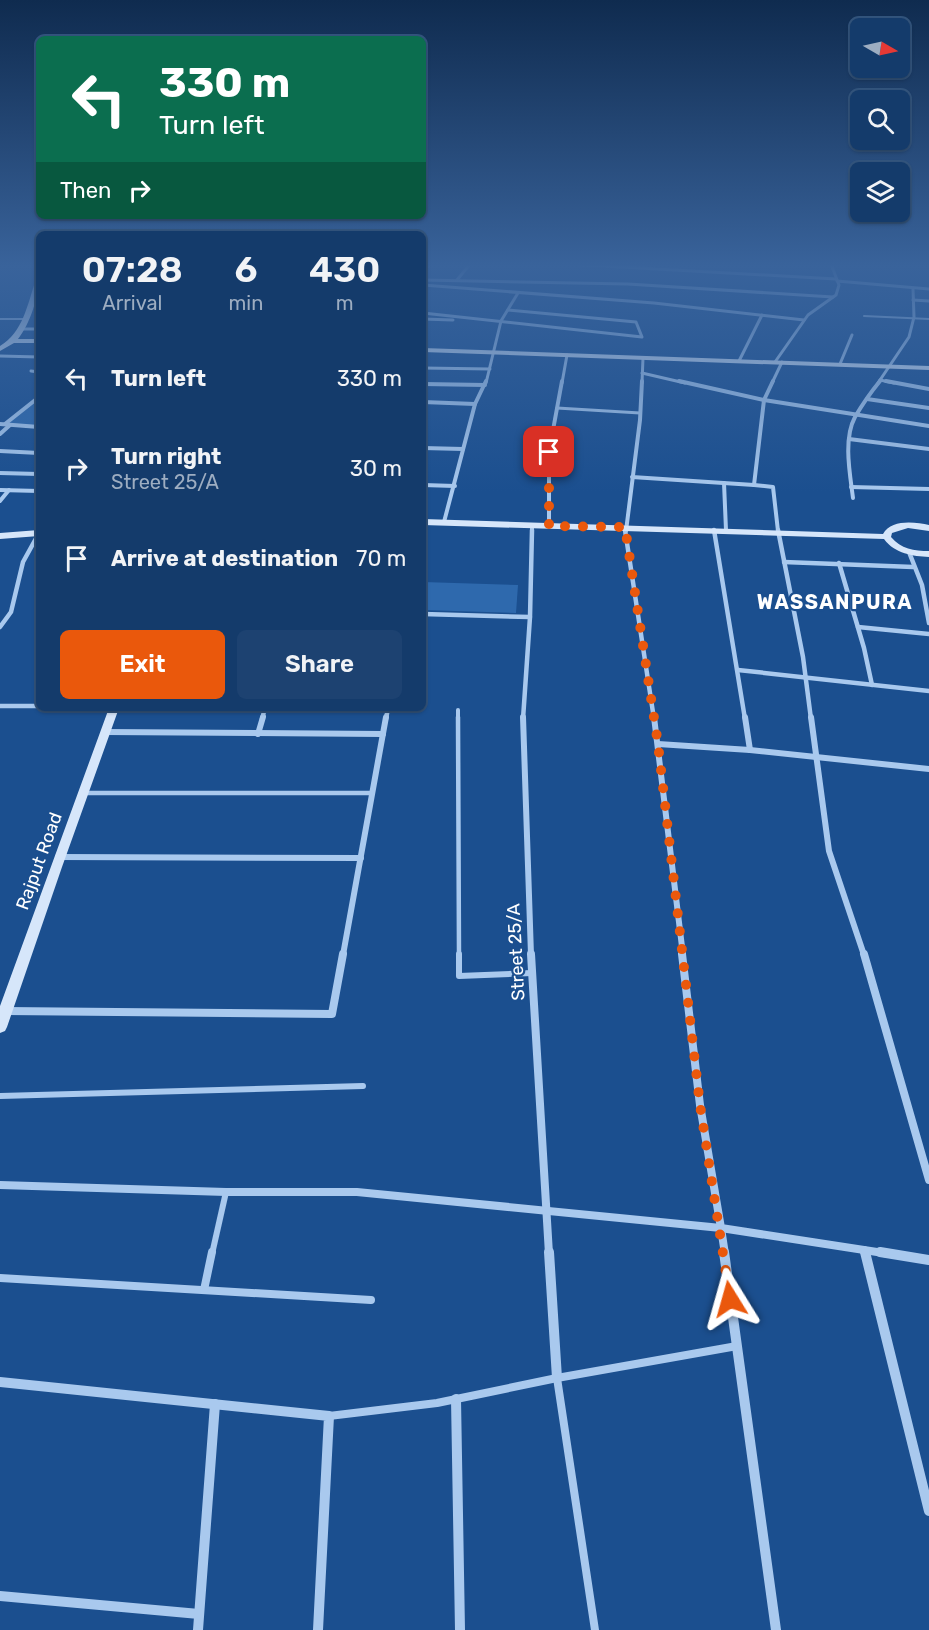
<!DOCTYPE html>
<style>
:root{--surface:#143b6b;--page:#1d4271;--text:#f1f3f6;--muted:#9dadc1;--line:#33557e;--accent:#ea580c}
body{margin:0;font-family:Rubik,sans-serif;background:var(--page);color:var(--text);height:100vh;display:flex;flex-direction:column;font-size:22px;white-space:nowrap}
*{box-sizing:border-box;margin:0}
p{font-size:20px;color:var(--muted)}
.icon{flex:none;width:33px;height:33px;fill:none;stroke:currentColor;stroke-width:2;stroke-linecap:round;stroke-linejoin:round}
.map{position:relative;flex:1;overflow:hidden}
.side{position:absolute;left:36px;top:231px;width:390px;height:480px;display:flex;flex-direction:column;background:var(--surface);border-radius:9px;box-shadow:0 2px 4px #0004,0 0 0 2px var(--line)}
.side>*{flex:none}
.hud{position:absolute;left:36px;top:36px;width:390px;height:183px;border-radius:9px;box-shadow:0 2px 4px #0004,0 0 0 2px var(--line);background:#0b6e4f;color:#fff;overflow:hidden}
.needle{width:39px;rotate:99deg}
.controls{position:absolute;left:850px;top:18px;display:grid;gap:12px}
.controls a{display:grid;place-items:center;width:60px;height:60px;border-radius:9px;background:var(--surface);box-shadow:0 2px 4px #0004,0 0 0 2px var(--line);font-size:30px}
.pin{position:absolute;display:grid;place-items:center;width:51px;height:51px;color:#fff;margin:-26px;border-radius:12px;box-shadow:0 3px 9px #0006}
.me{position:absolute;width:66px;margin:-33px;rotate:352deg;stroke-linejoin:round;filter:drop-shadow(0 0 4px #0008)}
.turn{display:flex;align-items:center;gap:21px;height:126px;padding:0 24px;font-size:27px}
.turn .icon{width:78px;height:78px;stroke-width:2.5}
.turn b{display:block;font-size:42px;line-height:51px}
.then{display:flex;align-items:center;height:57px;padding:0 24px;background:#0003;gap:12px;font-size:22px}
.eta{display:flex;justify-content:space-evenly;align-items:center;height:102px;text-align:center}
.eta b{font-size:36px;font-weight:600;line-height:42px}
.cta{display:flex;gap:12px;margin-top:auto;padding:12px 24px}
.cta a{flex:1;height:69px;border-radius:9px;background:var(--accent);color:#fff;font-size:24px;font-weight:600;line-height:69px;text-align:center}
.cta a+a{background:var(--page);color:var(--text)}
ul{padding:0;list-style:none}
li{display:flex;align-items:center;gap:18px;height:90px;padding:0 24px}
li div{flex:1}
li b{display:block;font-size:22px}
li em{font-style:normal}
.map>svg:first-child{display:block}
</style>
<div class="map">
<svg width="929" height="1630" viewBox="0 0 929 1630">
<rect width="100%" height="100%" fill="#1b4f8f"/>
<g fill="#2e69ad">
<path d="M39 398V427L5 424Z"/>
<path d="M423 582 518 585 516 613 423 610Z"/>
</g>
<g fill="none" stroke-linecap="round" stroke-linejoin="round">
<g stroke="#a9c9ee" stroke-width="2">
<path d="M864 316 929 319"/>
<path d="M0 319H25"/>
</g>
<path stroke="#a9c9ee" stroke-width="3" d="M557 408 640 413"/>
<path stroke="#a9c9ee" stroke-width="4" d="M458 710V719"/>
<g stroke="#a9c9ee" stroke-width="4.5">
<path d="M458 717 459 955"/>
<path d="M84 793H372"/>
</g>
<g stroke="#a9c9ee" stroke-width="6">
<path d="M459 954V976L532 973"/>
<path d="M0 1096 363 1086"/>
<path d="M212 1254 226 1192"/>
</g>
<g stroke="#a9c9ee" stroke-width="8">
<path d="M0 1278 371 1300"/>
<path d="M204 1290 212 1252"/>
<path d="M557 1378 595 1630"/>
<path d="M329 1416 437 1403 557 1378 737 1346"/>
</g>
<g stroke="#a9c9ee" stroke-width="3">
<path d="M568 264 836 279"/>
<path d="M423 271 430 264"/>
<path d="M423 280 628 284 833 297"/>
<path d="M457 280 470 264"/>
<path d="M837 281 929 289"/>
<path d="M423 285 654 303 804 320"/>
<path d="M913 300 929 301"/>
<path d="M423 313 642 337 636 322 508 310"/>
<path d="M423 319 453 320"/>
<path d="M22 329H39"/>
<path d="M0 356 39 357"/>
<path d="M739 361 762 315"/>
<path d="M775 362 808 315 836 295 839 285 831 264"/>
<path d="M840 364 852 335"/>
<path d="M423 368 490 369"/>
<path d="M31 371 39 372"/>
<path d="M642 373 685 383"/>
<path d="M880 380 894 383"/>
<path d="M486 383 501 321 518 293"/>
<path d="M562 383 567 355"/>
<path d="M642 383 643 358"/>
<path d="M772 383 782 362"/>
<path d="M878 383 909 337 914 317 913 289"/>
</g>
<g stroke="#a9c9ee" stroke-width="4">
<path d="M679 381 764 400 929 426"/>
<path d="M773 381 764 400 754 485 773 487 778 531"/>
<path d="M886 381 929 389"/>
<path d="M423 384 485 385"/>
<path d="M867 399 929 408"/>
<path d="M423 402 475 404"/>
<path d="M0 424 39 427"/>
<path d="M5 424 39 397"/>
<path d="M0 434 10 425"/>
<path d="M849 439 929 449"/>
<path d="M423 448 463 449"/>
<path d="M0 451 39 453"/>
<path d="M0 473 39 474"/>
<path d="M632 477 754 485"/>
<path d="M724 483 726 530"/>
<path d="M423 485 455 486"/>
<path d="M851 487 929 489"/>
<path d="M0 490 39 491"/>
<path d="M853 498C850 474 843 439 855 417 862 405 871 392 880 381"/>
<path d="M0 501 9 490"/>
<path d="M444 522 475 404 486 381"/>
<path d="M549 526V452L562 381"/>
<path d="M532 531V525"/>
<path d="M626 531 640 420 642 381"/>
</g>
<g stroke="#a9c9ee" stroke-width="4.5">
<path d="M625 530 654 719"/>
<path d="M714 530 745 719"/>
<path d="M778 530 803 657 811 719"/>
<path d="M909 552 922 585 929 623"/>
<path d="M784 562 913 567"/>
<path d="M839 563 864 648 872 685"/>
<path d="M423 614 530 617"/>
<path d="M0 627 11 612 23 562 39 533"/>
<path d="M858 627 929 634"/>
<path d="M738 670 929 691"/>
<path d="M0 706H39"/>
<path d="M262 719 265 708"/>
<path d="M386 719 388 708"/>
<path d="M523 719 530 617 532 530"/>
</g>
<g stroke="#a9c9ee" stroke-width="6">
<path d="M523 717 531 955"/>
<path d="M654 717 683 955"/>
<path d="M745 717 750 750"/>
<path d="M811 717 829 851 864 955"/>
<path d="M105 732 383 734"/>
<path d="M258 734 263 717"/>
<path d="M658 744 750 750 929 769"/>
<path d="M58 857 361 858"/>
<path d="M343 955 386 717"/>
</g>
<g stroke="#a9c9ee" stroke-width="8">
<path d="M531 954 549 1254"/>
<path d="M682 954 700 1105 721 1228 890 1254"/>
<path d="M864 954 929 1180"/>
<path d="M5 1011 332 1014 343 954"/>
<path d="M0 1185 226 1192H357L721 1228 725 1254"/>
<path d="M864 1250 865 1254"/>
</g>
<g stroke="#a9c9ee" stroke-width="10">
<path d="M549 1252 557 1378"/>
<path d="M724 1252 776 1630"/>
<path d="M865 1252 929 1511"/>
<path d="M880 1252 929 1260"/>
<path d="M0 1382 329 1416 318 1630"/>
<path d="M456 1399 460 1630"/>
<path d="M0 1596 199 1614"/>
<path d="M198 1630 215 1404"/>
</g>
<g fill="#d6e6fa" fill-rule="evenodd">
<path d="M39 277C39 296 30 324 18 339H39V343H14L0 351V346C23 332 27 306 36 279Z"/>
<path d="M423 348 929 366V370L423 352Z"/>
<path d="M423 519 883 534C891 519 915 522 929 525V531L908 528 892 533 891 537C901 549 914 551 929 551V557C913 556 895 554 884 539L423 525Z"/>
<path d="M39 530V536L0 539V533Z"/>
<path d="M109 708H119L62 867 7 1027 5 1031 0 1033V1006Z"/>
</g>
</g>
<linearGradient id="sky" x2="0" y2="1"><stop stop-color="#0f2b4f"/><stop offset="0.54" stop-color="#39639b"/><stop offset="1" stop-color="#39639b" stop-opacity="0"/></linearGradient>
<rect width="929" height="492" fill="url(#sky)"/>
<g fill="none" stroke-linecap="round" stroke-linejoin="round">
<path stroke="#ea580c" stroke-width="10" stroke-dasharray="0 18" d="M549 452V526L625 527 658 744 700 1105 730 1299"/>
</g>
<g text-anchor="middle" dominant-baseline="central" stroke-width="4.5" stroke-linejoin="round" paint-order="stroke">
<g font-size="18" fill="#fff" stroke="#1b4f8f">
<text transform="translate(39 861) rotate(-70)">Rajput Road</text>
<text transform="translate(516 952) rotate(-93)">Street 25/A</text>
</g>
<g font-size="20" font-weight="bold" letter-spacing="1.5" fill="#fff" stroke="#1b4f8f">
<text x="835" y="602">WASSANPURA</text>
</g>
</g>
</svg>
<div class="controls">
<a><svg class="needle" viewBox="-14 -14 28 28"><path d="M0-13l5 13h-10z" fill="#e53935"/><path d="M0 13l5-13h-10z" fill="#9dadc1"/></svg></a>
<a><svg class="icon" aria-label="search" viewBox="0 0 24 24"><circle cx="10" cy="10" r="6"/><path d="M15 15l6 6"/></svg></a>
<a><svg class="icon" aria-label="layers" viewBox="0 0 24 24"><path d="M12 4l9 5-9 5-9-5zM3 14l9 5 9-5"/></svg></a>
</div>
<div class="pin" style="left:549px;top:452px;background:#d93025"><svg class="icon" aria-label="arrive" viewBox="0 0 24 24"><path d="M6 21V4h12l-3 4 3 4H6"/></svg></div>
<svg class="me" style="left:730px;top:1299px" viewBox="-20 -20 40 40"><path d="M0-17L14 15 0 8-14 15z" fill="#ea580c" stroke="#fff" stroke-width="4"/></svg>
<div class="hud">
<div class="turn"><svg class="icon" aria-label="left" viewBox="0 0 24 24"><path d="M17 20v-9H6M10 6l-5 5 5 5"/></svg><div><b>330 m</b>Turn left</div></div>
<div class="then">Then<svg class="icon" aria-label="right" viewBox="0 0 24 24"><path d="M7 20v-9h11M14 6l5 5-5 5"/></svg></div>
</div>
<section class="side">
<div class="eta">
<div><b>07:28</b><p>Arrival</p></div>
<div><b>6</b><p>min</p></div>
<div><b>430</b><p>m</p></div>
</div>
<ul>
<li><svg class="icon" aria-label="left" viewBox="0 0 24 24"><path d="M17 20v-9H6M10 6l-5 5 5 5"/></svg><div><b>Turn left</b></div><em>330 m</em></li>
<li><svg class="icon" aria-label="right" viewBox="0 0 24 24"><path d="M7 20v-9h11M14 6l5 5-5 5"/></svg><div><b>Turn right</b><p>Street 25/A</p></div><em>30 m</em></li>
<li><svg class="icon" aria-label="arrive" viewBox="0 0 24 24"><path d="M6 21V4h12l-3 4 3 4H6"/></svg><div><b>Arrive at destination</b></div><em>70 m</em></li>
</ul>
<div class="cta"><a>Exit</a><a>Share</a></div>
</section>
</div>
